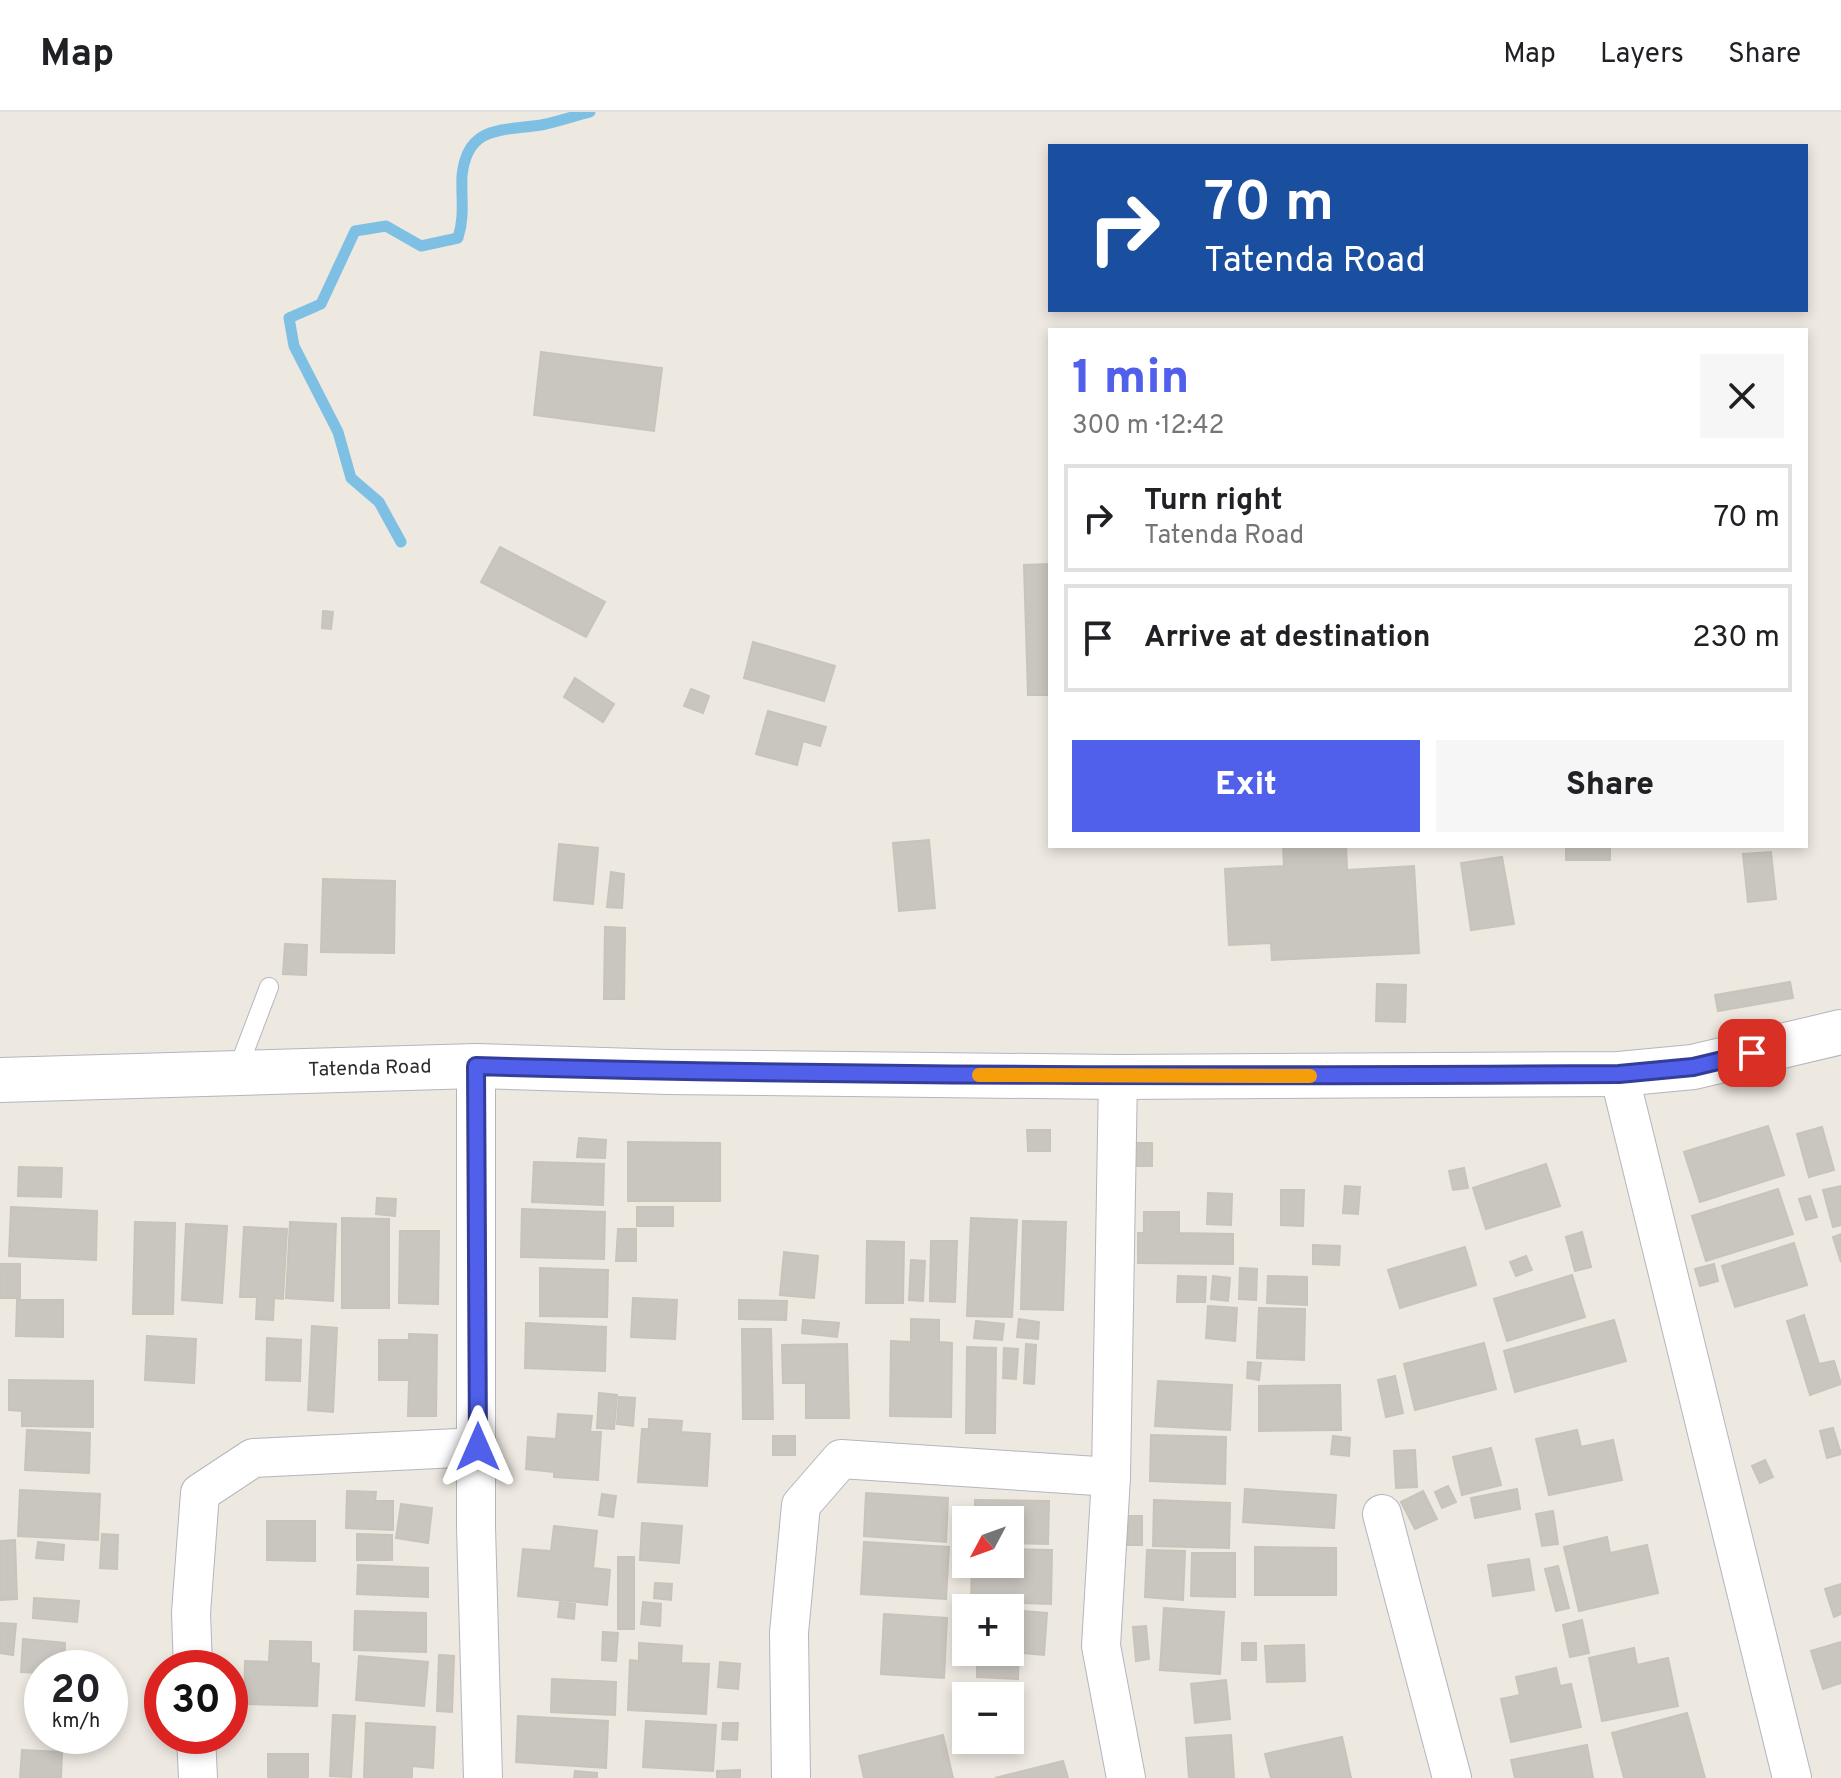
<!DOCTYPE html>
<meta charset="utf-8">
<style>
:root{--surface:#fff;--page:#f6f6f6;--text:#202124;--muted:#757577;--line:#e0e0e0;--accent:#5060ea}
body{margin:0;font-family:Overpass,sans-serif;background:var(--page);color:var(--text);height:100vh;display:flex;flex-direction:column;font-size:30px;white-space:nowrap}
*{box-sizing:border-box;margin:0}
p{font-size:26px;color:var(--muted)}
.icon{flex:none;width:44px;height:44px;fill:none;stroke:currentColor;stroke-width:2;stroke-linecap:round;stroke-linejoin:round}
.map{position:relative;flex:1;overflow:hidden}
.drawer{position:absolute;left:1048px;top:216px;width:760px;height:520px;display:flex;flex-direction:column;background:var(--surface);border-radius:0px;box-shadow:0 4px 12px #0003}
.drawer>*{flex:none}
.guide{position:absolute;left:1048px;top:32px;width:760px;height:168px;border-radius:0px;box-shadow:0 4px 12px #0003;background:#1a4fa0;color:#fff;overflow:hidden}
.needle{width:52px;rotate:229deg}
.controls{position:absolute;left:952px;top:1394px;display:grid;gap:16px}
.controls a{display:grid;place-items:center;width:72px;height:72px;border-radius:0px;background:var(--surface);box-shadow:0 4px 12px #0003;font-size:40px}
.speed{position:absolute;left:24px;top:1538px;display:flex;gap:16px;font-size:40px;font-weight:700;text-align:center}
.speed>*{display:grid;place-content:center;width:104px;height:104px;border-radius:50%;background:var(--surface);box-shadow:0 4px 12px #0003;line-height:1}
.speed small{font-size:20px;font-weight:400}
.speed .limit{border:12px solid #d22;background:#fff;color:#111}
.pin{position:absolute;display:grid;place-items:center;width:68px;height:68px;color:#fff;margin:-34px;border-radius:16px;box-shadow:0 4px 12px #0006}
.me{position:absolute;width:88px;margin:-44px;rotate:0deg;stroke-linejoin:round;filter:drop-shadow(0 0 6px #0008)}
.turn{display:flex;align-items:center;gap:28px;height:168px;padding:0 24px;font-size:36px}
.turn .icon{width:104px;height:104px;stroke-width:2.5}
.turn b{display:block;font-size:56px;line-height:68px}
.round{display:grid;place-items:center;flex:none;width:84px;height:84px;border-radius:0px;background:var(--page)}
.head{display:flex;align-items:center;justify-content:space-between;height:136px;padding:0 24px}
h1{font-size:48px;font-weight:800;line-height:60px;color:var(--accent)}
.cta{display:flex;gap:16px;margin-top:auto;padding:16px 24px}
.cta a{flex:1;height:92px;border-radius:0px;background:var(--accent);color:#fff;font-size:32px;font-weight:800;line-height:92px;text-align:center}
.cta a+a{background:var(--page);color:var(--text)}
ul{padding:0;list-style:none}
li{display:flex;align-items:center;gap:24px;height:108px;margin:0 16px 12px;padding:0 8px;border:4px solid var(--line);border-radius:0px}
li div{flex:1}
li b{display:block;font-size:30px}
li em{font-style:normal}
header{display:flex;align-items:center;gap:48px;box-sizing:border-box;height:112px;padding:0 40px;background:var(--surface);border-bottom:2px solid var(--line)}
header strong{font-size:38px}
nav{display:flex;gap:44px;margin-inline-start:auto;font-size:28px}
.map>svg:first-child{display:block}
</style>
<header>
<strong>Map</strong>
<nav><a>Map</a><a>Layers</a><a>Share</a></nav>
</header>
<div class="map">
<svg width="1841" height="1666" viewBox="0 0 1841 1666">
<rect width="100%" height="100%" fill="#ede8e0"/>
<g fill="none" stroke-linecap="round" stroke-linejoin="round">
<path stroke="#7ec0e4" stroke-width="11" d="M401 430 379 390 351 366 338 320 294 234 289 206 321 192 355 119 386 114 421 134 458 126C465 103 461 87 462 64 467 13 502 19 541 13 557 10 574 4 590 0"/>
</g>
<g fill="#c9c6bf" stroke="#c8c4ba" stroke-width="2">
<path d="M541 240 662 256 654 319 534 303Z"/>
<path d="M500 435 605 490 586 525 481 470Z"/>
<path d="M1050 452 1049 583H1028L1024 453Z"/>
<path d="M323 499 333 500 331 517 322 516Z"/>
<path d="M753 530 835 554 824 589 744 566Z"/>
<path d="M575 566 614 592 603 610 564 585Z"/>
<path d="M691 577 709 584 703 601 684 594Z"/>
<path d="M768 599 826 615 820 634 803 629 797 653 756 642Z"/>
<path d="M929 728 935 796 899 799 893 731Z"/>
<path d="M559 732 598 736 593 792 554 788Z"/>
<path d="M1283 734H1346L1347 758 1414 754 1419 841 1272 848 1271 831 1229 833 1225 757 1284 754Z"/>
<rect x="1566" y="734" width="44" height="14"/>
<path d="M1771 740 1776 787 1748 790 1743 742Z"/>
<path d="M1502 745 1514 812 1471 818 1461 751Z"/>
<path d="M611 760 624 762 622 796 607 795Z"/>
<path d="M323 767 395 769 394 841 321 840Z"/>
<path d="M605 815 625 816 624 887H604Z"/>
<path d="M285 832 307 833 306 863 283 862Z"/>
<path d="M1790 870 1793 886 1718 899 1715 883Z"/>
<path d="M1377 872 1406 873 1405 910 1376 909Z"/>
<path d="M1768 1014 1784 1063 1700 1090 1684 1040Z"/>
<path d="M1822 1015 1834 1058 1809 1065 1797 1022Z"/>
<path d="M1027 1018H1050V1039H1028Z"/>
<path d="M579 1026 606 1028 605 1046 577 1045Z"/>
<path d="M628 1030 720 1031V1089H628Z"/>
<rect x="1135" y="1031" width="17" height="23"/>
<path d="M534 1050 604 1052 603 1093 532 1090Z"/>
<path d="M1546 1052 1560 1094 1486 1117 1473 1076Z"/>
<path d="M19 1055 62 1056 61 1085 18 1084Z"/>
<path d="M1464 1056 1468 1076 1453 1078 1449 1059Z"/>
<path d="M1345 1074 1360 1075 1358 1102 1343 1101Z"/>
<path d="M1841 1074V1113L1833 1115 1823 1078Z"/>
<path d="M1778 1077 1793 1122 1706 1149 1692 1104Z"/>
<path d="M1281 1078H1304L1303 1114 1281 1113Z"/>
<path d="M1208 1081 1232 1082 1231 1113 1207 1112Z"/>
<path d="M1810 1084 1817 1105 1806 1108 1799 1087Z"/>
<path d="M377 1086 396 1087 395 1104 376 1102Z"/>
<path d="M11 1095 97 1099 96 1148 9 1144Z"/>
<rect x="637" y="1095" width="36" height="19"/>
<path d="M522 1097 605 1100 604 1147 521 1145Z"/>
<path d="M1144 1100H1179V1121L1233 1122V1152L1138 1151V1121H1144Z"/>
<path d="M342 1106 389 1107V1196H342Z"/>
<path d="M971 1106 1017 1108 1012 1205 967 1204Z"/>
<path d="M1023 1109 1066 1110 1063 1198 1021 1197Z"/>
<path d="M135 1110 175 1111 173 1202H133Z"/>
<path d="M290 1110 336 1112 333 1189 286 1186Z"/>
<path d="M186 1112 227 1114 222 1191 182 1188Z"/>
<path d="M244 1115 287 1117 283 1187 274 1186 273 1208 256 1207 257 1185H240Z"/>
<path d="M618 1117H636V1149H616Z"/>
<path d="M400 1119H439L438 1192 399 1191Z"/>
<path d="M1582 1120 1591 1155 1575 1159 1566 1125Z"/>
<path d="M1841 1122V1150L1833 1125Z"/>
<path d="M867 1129 904 1130 903 1191H866Z"/>
<path d="M931 1129H957L955 1190 930 1189Z"/>
<path d="M1794 1131 1807 1173 1735 1195 1722 1154Z"/>
<path d="M1313 1133 1340 1134 1339 1153 1313 1152Z"/>
<path d="M1465 1135 1476 1173 1400 1196 1388 1158Z"/>
<path d="M784 1140 818 1144 814 1186 780 1183Z"/>
<path d="M1526 1144 1532 1158 1516 1164 1510 1150Z"/>
<path d="M911 1148 925 1149 923 1189 909 1188Z"/>
<rect x="0" y="1152" width="20" height="34"/>
<path d="M1714 1152 1718 1169 1700 1174 1695 1157Z"/>
<path d="M540 1156 608 1158 607 1205 540 1204Z"/>
<path d="M1240 1156 1257 1157 1256 1188 1239 1187Z"/>
<path d="M1572 1163 1585 1205 1507 1229 1494 1187Z"/>
<path d="M1178 1164 1206 1165 1205 1190H1177Z"/>
<path d="M1213 1164 1230 1166 1228 1189 1211 1187Z"/>
<path d="M1268 1164 1307 1165V1193L1267 1191Z"/>
<path d="M633 1186 677 1188 675 1227 631 1225Z"/>
<path d="M17 1188H63V1225L16 1224Z"/>
<path d="M739 1188 787 1189 786 1208 739 1207Z"/>
<path d="M1208 1194 1237 1196 1235 1229 1206 1226Z"/>
<path d="M1259 1196 1305 1197 1304 1248 1257 1246Z"/>
<path d="M1804 1203 1819 1252 1834 1249 1841 1272 1810 1283 1787 1209Z"/>
<path d="M911 1207 939 1208V1230L952 1231 951 1305 890 1304 891 1229 911 1230Z"/>
<path d="M1019 1207 1039 1210 1038 1227 1017 1225Z"/>
<path d="M803 1208 839 1211 837 1225 802 1221Z"/>
<path d="M1614 1208 1626 1249 1515 1280 1504 1239Z"/>
<path d="M976 1209 1004 1212 1002 1228 974 1226Z"/>
<path d="M526 1211 606 1215 605 1259 525 1256Z"/>
<path d="M312 1214 337 1216 333 1300 308 1298Z"/>
<path d="M742 1217H771L773 1307H743Z"/>
<path d="M409 1222 437 1223 436 1304H408L409 1268H379V1228H409Z"/>
<path d="M147 1224 196 1227 194 1271 145 1268Z"/>
<path d="M267 1226 301 1228 300 1269 266 1268Z"/>
<path d="M1484 1231 1496 1277 1415 1298 1404 1252Z"/>
<path d="M847 1232 849 1306H806V1271H783L782 1233Z"/>
<path d="M1026 1232 1036 1233 1034 1272 1024 1271Z"/>
<path d="M967 1235 996 1236 995 1321H966Z"/>
<path d="M1004 1236 1018 1237 1016 1267 1003 1266Z"/>
<path d="M1248 1250 1261 1251 1259 1268 1247 1266Z"/>
<path d="M1395 1264 1403 1301 1386 1305 1378 1268Z"/>
<path d="M9 1268 93 1269V1315L22 1314V1299L9 1298Z"/>
<path d="M1158 1269 1232 1273 1230 1318 1155 1314Z"/>
<path d="M1340 1273 1341 1318 1259 1319V1274Z"/>
<path d="M599 1281 617 1283 614 1317 597 1316Z"/>
<path d="M619 1285 635 1286 633 1314 617 1312Z"/>
<path d="M558 1302 592 1304 590 1320H601L598 1368 554 1365V1360L526 1357 528 1325 556 1327Z"/>
<path d="M649 1307 682 1309 681 1320 710 1322 707 1374 638 1370 642 1317H649Z"/>
<path d="M1833 1316 1841 1342 1827 1346 1820 1319Z"/>
<path d="M27 1318 90 1321 89 1361 25 1358Z"/>
<path d="M1577 1318 1581 1335 1613 1328 1622 1368 1549 1383 1536 1327Z"/>
<path d="M1151 1323 1226 1325 1225 1372 1150 1369Z"/>
<rect x="773" y="1324" width="22" height="19"/>
<path d="M1333 1324 1350 1326 1349 1344 1331 1342Z"/>
<path d="M1491 1336 1501 1373 1462 1383 1453 1345Z"/>
<path d="M1415 1338 1417 1375 1396 1376 1394 1339Z"/>
<path d="M1765 1348 1773 1365 1760 1371 1752 1354Z"/>
<path d="M1448 1374 1456 1390 1442 1396 1435 1380Z"/>
<path d="M1245 1377 1336 1383 1334 1416 1243 1410Z"/>
<path d="M1517 1377 1520 1397 1475 1406 1471 1386Z"/>
<path d="M20 1378 100 1382 98 1428 18 1424Z"/>
<path d="M347 1379 376 1380 375 1389H393V1418L346 1416Z"/>
<path d="M1423 1379 1437 1407 1415 1417 1401 1390Z"/>
<path d="M866 1381 948 1386 946 1430 864 1424Z"/>
<path d="M602 1382 616 1384 613 1405 599 1403Z"/>
<path d="M975 1388 1049 1389 1048 1432 1010 1431V1408H975Z"/>
<path d="M1154 1388 1230 1391 1229 1436 1153 1434Z"/>
<path d="M401 1392 432 1396 428 1431 396 1426Z"/>
<path d="M1553 1399 1558 1432 1542 1434 1536 1402Z"/>
<rect x="1128" y="1404" width="14" height="29"/>
<path d="M267 1409H315V1449L267 1448Z"/>
<path d="M642 1411 682 1414 679 1451 640 1448Z"/>
<path d="M554 1414 597 1419 593 1456 610 1458 607 1493 518 1484 523 1437 551 1439Z"/>
<path d="M102 1422 118 1423 117 1457 100 1456Z"/>
<path d="M357 1422 392 1423V1448H357Z"/>
<path d="M1607 1425 1610 1441 1647 1433 1658 1481 1579 1499 1564 1435Z"/>
<path d="M15 1428 17 1487 0 1488V1429Z"/>
<path d="M38 1430 64 1433 63 1448 36 1446Z"/>
<path d="M864 1430 949 1435 946 1487 861 1482Z"/>
<path d="M1255 1435 1336 1436V1483H1255Z"/>
<path d="M1010 1437 1052 1438 1051 1492 971 1489 972 1452H1010Z"/>
<path d="M1147 1438 1185 1439 1183 1488 1145 1485Z"/>
<path d="M1192 1441H1235V1485L1191 1484Z"/>
<rect x="618" y="1445" width="16" height="72"/>
<path d="M1529 1447 1534 1478 1493 1484 1488 1453Z"/>
<path d="M358 1453 428 1456V1485L357 1482Z"/>
<path d="M1558 1454 1569 1496 1556 1499 1545 1457Z"/>
<path d="M655 1471 672 1472 671 1488 654 1486Z"/>
<path d="M1841 1472V1502L1834 1505 1825 1477Z"/>
<path d="M34 1486 79 1489 77 1510 33 1506Z"/>
<path d="M560 1490 575 1492 574 1507 558 1505Z"/>
<path d="M643 1490 661 1492 660 1514 641 1512Z"/>
<path d="M1164 1496 1224 1500 1220 1562 1160 1558Z"/>
<path d="M1010 1498 1047 1501 1044 1543 1023 1541 1024 1526 1010 1525Z"/>
<path d="M355 1499 426 1501V1540L354 1538Z"/>
<path d="M884 1502 947 1506 944 1566 881 1562Z"/>
<path d="M1582 1508 1589 1541 1570 1545 1563 1513Z"/>
<path d="M0 1511 16 1512 13 1543 0 1541Z"/>
<path d="M1146 1514 1149 1547 1136 1549 1133 1515Z"/>
<path d="M603 1520 618 1521 616 1549 602 1548Z"/>
<path d="M23 1527 65 1531 64 1556H42V1561L21 1560Z"/>
<path d="M270 1529 311 1530V1551L319 1552 317 1594 244 1592 245 1549 269 1550Z"/>
<path d="M1841 1530V1571L1823 1577 1811 1539Z"/>
<path d="M639 1531 682 1534 681 1551 709 1552 706 1602 628 1598 630 1548 639 1549Z"/>
<path d="M1010 1531 1019 1532 1018 1567 977 1565V1540H1010Z"/>
<rect x="1242" y="1531" width="14" height="17"/>
<path d="M1304 1533 1305 1569 1267 1570 1265 1534Z"/>
<path d="M1634 1536 1637 1553 1668 1546 1678 1594 1602 1609 1589 1546Z"/>
<path d="M439 1543 454 1544 452 1600 437 1599Z"/>
<path d="M359 1544 428 1550 424 1594 356 1588Z"/>
<path d="M720 1550 740 1552 738 1577 718 1575Z"/>
<path d="M1556 1556 1560 1574 1571 1572 1581 1615 1511 1630 1501 1587 1520 1583 1516 1565Z"/>
<path d="M552 1567 616 1570 615 1603 551 1600Z"/>
<path d="M1226 1568 1230 1607 1195 1611 1191 1572Z"/>
<path d="M979 1578V1584H966V1628H980V1632L959 1633 958 1579Z"/>
<path d="M1687 1601 1705 1666H1624L1612 1621Z"/>
<path d="M333 1603 355 1604 351 1665 330 1664Z"/>
<path d="M518 1604 608 1609 606 1656 516 1650Z"/>
<path d="M646 1609 716 1613 713 1659 643 1655Z"/>
<path d="M366 1611 435 1615 433 1656 412 1654V1666H364Z"/>
<path d="M723 1611H738L737 1628 722 1627Z"/>
<path d="M943 1623 953 1666H864L859 1644Z"/>
<path d="M1231 1623 1234 1666H1189L1186 1626Z"/>
<path d="M1342 1625 1351 1666H1271L1265 1642Z"/>
<path d="M1587 1633 1593 1666H1515L1511 1648Z"/>
<path d="M22 1638 62 1640 61 1666H20Z"/>
<rect x="268" y="1642" width="40" height="24"/>
<path d="M1063 1649 1068 1666H995Z"/>
<path d="M740 1658V1666H717V1659Z"/>
<path d="M575 1659 597 1661V1666H574Z"/>
</g>
<g fill="none" stroke-linecap="round" stroke-linejoin="round">
<g stroke="#b4b5bf" stroke-width="20">
<path id="service" d="M237 959 269 875"/>
</g>
<g stroke="#b4b5bf" stroke-width="40">
<g id="minor">
<path d="M476 954V1415L483 1666"/>
<path d="M1619 962 1792 1666"/>
<path d="M1118 965 1111 1365 1101 1534 1126 1666"/>
<path d="M1382 1402 1452 1666"/>
<path d="M193 1556 191 1501 200 1381 253 1346 478 1335"/>
<path d="M196 1624 198 1666"/>
<path d="M791 1666 789 1521 801 1393 841 1347 1111 1365"/>
</g>
</g>
<g stroke="#b4b5bf" stroke-width="46">
<g id="tertiary">
<path id="s1" d="M0 968 476 954 668 960 1118 965 1619 962 1693 955 1841 920"/>
</g>
</g>
<use href="#service" stroke="#fff" stroke-width="18"/>
<use href="#minor" stroke="#fff" stroke-width="38"/>
<use href="#tertiary" stroke="#fff" stroke-width="44"/>
</g>
<g fill="none" stroke-linecap="round" stroke-linejoin="round">
<g stroke="#343e98" stroke-width="20">
<path id="route" d="M478 1335 476 954C857 965 1238 964 1619 962L1693 955 1752 941"/>
</g>
<use href="#route" stroke="#5060ea" stroke-width="14"/>
<path stroke="#f59e0b" stroke-width="14" d="M979 963 1310 964"/>
</g>
<g text-anchor="middle" dominant-baseline="central" stroke-width="6" stroke-linejoin="round" paint-order="stroke">
<g font-size="20" fill="#2d2d2d" stroke="#fff">
<text stroke="none"><textPath href="#s1" startOffset="370">Tatenda Road</textPath></text>
</g>
</g>
</svg>
<div class="controls">
<a><svg class="needle" viewBox="-14 -14 28 28"><path d="M0-13l5 13h-10z" fill="#e53935"/><path d="M0 13l5-13h-10z" fill="#757577"/></svg></a>
<a>+</a>
<a>−</a>
</div>
<div class="speed"><div>20<small>km/h</small></div><div class="limit">30</div></div>
<div class="pin" style="left:1752px;top:941px;background:#d93025"><svg class="icon" aria-label="arrive" viewBox="0 0 24 24"><path d="M6 21V4h12l-3 4 3 4H6"/></svg></div>
<svg class="me" style="left:478px;top:1335px" viewBox="-20 -20 40 40"><path d="M0-17L14 15 0 8-14 15z" fill="#5060ea" stroke="#fff" stroke-width="4"/></svg>
<div class="guide">
<div class="turn"><svg class="icon" aria-label="right" viewBox="0 0 24 24"><path d="M7 20v-9h11M14 6l5 5-5 5"/></svg><div><b>70 m</b>Tatenda Road</div></div>
</div>
<section class="drawer">
<div class="head"><div><h1>1 min</h1><p>300 m · 12:42</p></div><a class="round"><svg class="icon" aria-label="close" viewBox="0 0 24 24"><path d="M6 6l12 12M18 6L6 18"/></svg></a></div>
<ul>
<li><svg class="icon" aria-label="right" viewBox="0 0 24 24"><path d="M7 20v-9h11M14 6l5 5-5 5"/></svg><div><b>Turn right</b><p>Tatenda Road</p></div><em>70 m</em></li>
<li><svg class="icon" aria-label="arrive" viewBox="0 0 24 24"><path d="M6 21V4h12l-3 4 3 4H6"/></svg><div><b>Arrive at destination</b></div><em>230 m</em></li>
</ul>
<div class="cta"><a>Exit</a><a>Share</a></div>
</section>
</div>
